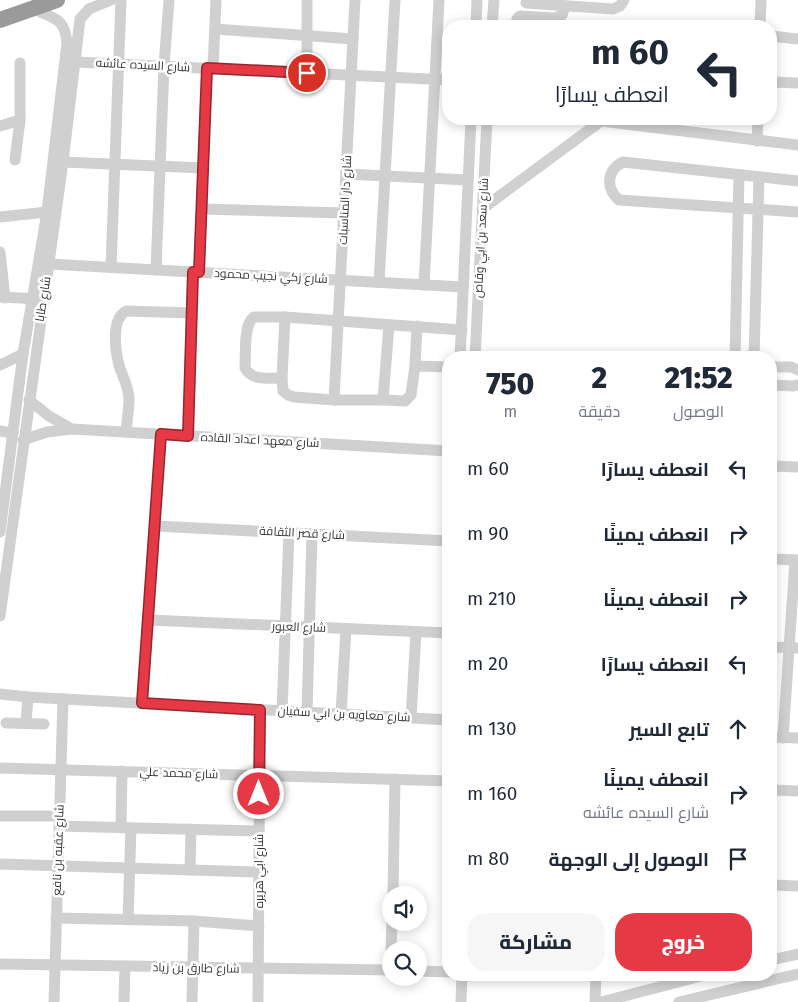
<!DOCTYPE html>
<html lang="ar">
<meta charset="utf-8">
<style>
:root{--surface:#fff;--page:#f6f6f7;--text:#1f2937;--muted:#747a83;--accent:#e63946}
body{margin:0;font-family:"Fira Sans",Cairo,sans-serif;background:var(--page);color:var(--text);direction:rtl;height:100vh;display:flex;flex-direction:column;font-size:19px;white-space:nowrap}
*{box-sizing:border-box;margin:0}
p{font-size:16px;color:var(--muted)}
.icon{flex:none;width:28px;height:28px;fill:none;stroke:currentColor;stroke-width:2;stroke-linecap:round;stroke-linejoin:round}
.map{position:relative;flex:1;overflow:hidden;direction:ltr}
.details{position:absolute;left:442px;top:351px;width:335px;height:630px;display:flex;flex-direction:column;background:var(--surface);border-radius:20px;box-shadow:0 2px 12px #0003;direction:rtl}
.details>*{flex:none}
.top-card{position:absolute;left:442px;top:20px;width:335px;height:105px;border-radius:20px;box-shadow:0 2px 12px #0003;direction:rtl;background:#fff;color:var(--text);overflow:hidden}
.tools{position:absolute;left:382px;top:886px;display:grid;gap:10px}
.tools a{display:grid;place-items:center;width:45px;height:45px;border-radius:50%;background:var(--surface);box-shadow:0 2px 12px #0003;font-size:25px}
.pin{position:absolute;display:grid;place-items:center;width:42px;height:42px;color:#fff;margin:-21px;border:2px solid #fff;border-radius:50%;box-shadow:0 1px 5px #0007}
.me{position:absolute;width:55px;margin:-28px;rotate:0deg;stroke-linejoin:round;filter:drop-shadow(0 0 4px #0008)}
.turn{display:flex;align-items:center;gap:18px;height:105px;padding:0 25px;font-size:22px}
.turn .icon{width:65px;height:65px;stroke-width:2.5}
.turn b{display:block;font-size:35px;line-height:42px}
.eta{display:flex;justify-content:space-evenly;align-items:center;height:85px;text-align:center}
.eta b{font-size:30px;font-weight:800;line-height:35px}
.button{display:flex;gap:10px;margin-top:auto;padding:10px 25px}
.button a{flex:1;height:58px;border-radius:20px;background:var(--accent);color:#fff;font-size:20px;font-weight:800;line-height:58px;text-align:center}
.button a+a{background:var(--page);color:var(--text)}
ul{padding:0;list-style:none}
li{display:flex;align-items:center;gap:15px;height:65px;padding:0 25px}
li div{flex:1}
li b{display:block;font-size:19px}
li em{font-style:normal}
.map>svg:first-child{display:block}
</style>
<div class="map">
<svg width="798" height="1002" viewBox="0 0 798 1002">
<rect width="100%" height="100%" fill="#fff"/>
<g fill="none" stroke-linecap="round" stroke-linejoin="round">
<g stroke="#d0d0d0" stroke-width="11">
<path d="M526 3 613 9 620 6 624 0"/>
<path d="M476 26 477 0"/>
<path d="M492 26 494 0"/>
<path d="M517 26V19L520 16 555 18 562 15 565 6"/>
<path d="M760 26 761 0"/>
<path d="M215 29 353 39"/>
<path d="M771 36 798 39"/>
<path d="M76 62 449 80"/>
<path d="M213 69 216 0"/>
<path d="M307 73V0"/>
<path d="M771 82 798 83"/>
<path d="M595 119 601 121 798 145"/>
<path d="M0 126 20 120"/>
<path d="M757 141 758 119"/>
<path d="M15 160 20 120V63"/>
<path d="M63 162 203 168"/>
<path d="M346 174 468 180"/>
<path d="M798 181 623 162C607 170 605 188 619 200L798 212"/>
<path d="M202 209 344 213"/>
<path d="M482 209 601 121"/>
<path d="M0 217 47 212"/>
<path d="M0 252 5 298"/>
<path d="M49 264 463 287"/>
<path d="M111 267 121 0"/>
<path d="M156 270 164 66 169 0"/>
<path d="M199 272 207 68"/>
<path d="M379 282 395 0"/>
<path d="M424 285 439 0"/>
<path d="M0 297 39 299"/>
<path d="M285 317 282 378 283 391 288 395 294 397 334 400H383L389 325"/>
<path d="M460 358 471 119"/>
<path d="M475 358 487 119"/>
<path d="M735 358 739 175"/>
<path d="M754 358 759 177"/>
<path d="M0 365 23 354"/>
<path d="M415 366 449 367"/>
<path d="M771 367H791L798 370"/>
<path d="M282 378C268 378 252 381 245 368 246 355 243 324 254 317H285L462 330"/>
<path d="M771 385 793 386 798 385"/>
<path d="M29 400 49 416 70 428"/>
<path d="M334 400 355 0"/>
<path d="M383 400 405 401 411 395 415 366 417 326"/>
<path d="M0 431 13 433"/>
<path d="M126 432C127 421 129 409 129 398 128 385 122 376 119 365 115 350 111 319 126 311L192 313"/>
<path d="M188 436 193 272"/>
<path d="M23 440 47 432 72 429 449 451"/>
<path d="M771 466 798 467"/>
<path d="M156 526 449 541"/>
<path d="M0 532 23 354 47 212 67 43C65 18 54 18 33 9"/>
<path d="M771 559 798 560"/>
<path d="M0 616 63 162 80 19 89 9 111 0"/>
<path d="M149 620 449 633"/>
<path d="M771 647 798 648"/>
<path d="M0 694 28 697 449 720"/>
<path d="M142 703 161 434"/>
<path d="M282 711 289 533"/>
<path d="M307 712 312 534"/>
<path d="M341 714 346 629"/>
<path d="M411 718 416 632"/>
<path d="M6 723 44 724"/>
<path d="M26 723 28 697"/>
<path d="M771 737 798 738"/>
<path d="M783 738 795 560"/>
<path d="M0 768 449 781"/>
<path d="M771 790 798 791"/>
<path d="M0 816H59"/>
<path d="M59 826 259 831"/>
<path d="M121 828 122 771"/>
<path d="M0 864 259 872"/>
<path d="M190 870 191 829"/>
<path d="M771 885 798 886"/>
<path d="M393 895 395 779"/>
<path d="M56 918 194 921 259 926"/>
<path d="M128 920 131 828"/>
<path d="M391 950 392 922"/>
<path d="M771 960 798 954"/>
<path d="M0 964 391 970"/>
<path d="M419 971 449 972"/>
<path d="M54 1002 63 699"/>
<path d="M124 1002 125 966"/>
<path d="M192 1002 194 921"/>
<path d="M258 1002 260 710"/>
<path d="M461 1002 462 975"/>
<path d="M595 1002 596 975"/>
<path d="M601 1002 705 975"/>
<path d="M679 1002 798 974"/>
</g>
<path stroke="#9a9a9a" stroke-width="16" d="M0 20 57 0"/>
</g>
<g fill="none" stroke-linecap="round" stroke-linejoin="round">
<g stroke="#96252e" stroke-width="12">
<path id="route" d="M259 794 260 710 142 703 161 434 188 436 193 272H199L207 68 307 73"/>
</g>
<use href="#route" stroke="#e63946" stroke-width="9"/>
</g>
<g text-anchor="middle" dominant-baseline="central" stroke-width="5" stroke-linejoin="round" paint-order="stroke">
<g font-size="12" fill="#333" stroke="#fff">
<text transform="translate(143 65) rotate(3)">شارع السيده عائشه</text>
<text transform="translate(345 200) rotate(-87)">شارع دار المناسبات</text>
<text transform="translate(481 238) rotate(-87)">شارع سعد بن ابي وقاص</text>
<text transform="translate(271 276) rotate(3)">شارع زكي نجيب محمود</text>
<text transform="translate(43 299) rotate(-81)">شارع طابا</text>
<text transform="translate(260 440) rotate(3)">شارع معهد اعداد القاده</text>
<text transform="translate(302 533) rotate(3)">شارع قصر الثقافة</text>
<text transform="translate(299 627) rotate(2)">شارع العبور</text>
<text transform="translate(344 714) rotate(3)">شارع معاويه بن ابي سفيان</text>
<text transform="translate(179 773) rotate(2)">شارع محمد علي</text>
<text transform="translate(58 850) rotate(-88)">شارع عقبه بن نافع</text>
<text transform="translate(259 871) rotate(-90)">شارع ابي هريره</text>
<text transform="translate(196 968) rotate(1)">شارع طارق بن زياد</text>
</g>
</g>
</svg>
<div class="tools">
<a><svg class="icon" aria-label="sound" viewBox="0 0 24 24"><path d="M4 9h4l5-4v14l-5-4H4zM17 9q2 3 0 6"/></svg></a>
<a><svg class="icon" aria-label="search" viewBox="0 0 24 24"><circle cx="10" cy="10" r="6"/><path d="M15 15l6 6"/></svg></a>
</div>
<div class="pin" style="left:307px;top:73px;background:#d93025"><svg class="icon" aria-label="arrive" viewBox="0 0 24 24"><path d="M6 21V4h12l-3 4 3 4H6"/></svg></div>
<svg class="me" style="left:259px;top:794px" viewBox="-20 -20 40 40"><circle r="17" fill="#e63946" stroke="#fff" stroke-width="3"/><path d="M0-11L8 9 0 5-8 9z" fill="#fff"/></svg>
<div class="top-card">
<div class="turn"><svg class="icon" aria-label="left" viewBox="0 0 24 24"><path d="M17 20v-9H6M10 6l-5 5 5 5"/></svg><div><b>60 m</b>انعطف يسارًا</div></div>
</div>
<section class="details">
<div class="eta">
<div><b>21:52</b><p>الوصول</p></div>
<div><b>2</b><p>دقيقة</p></div>
<div><b>750</b><p>m</p></div>
</div>
<ul>
<li><svg class="icon" aria-label="left" viewBox="0 0 24 24"><path d="M17 20v-9H6M10 6l-5 5 5 5"/></svg><div><b>انعطف يسارًا</b></div><em>60 m</em></li>
<li><svg class="icon" aria-label="right" viewBox="0 0 24 24"><path d="M7 20v-9h11M14 6l5 5-5 5"/></svg><div><b>انعطف يمينًا</b></div><em>90 m</em></li>
<li><svg class="icon" aria-label="right" viewBox="0 0 24 24"><path d="M7 20v-9h11M14 6l5 5-5 5"/></svg><div><b>انعطف يمينًا</b></div><em>210 m</em></li>
<li><svg class="icon" aria-label="left" viewBox="0 0 24 24"><path d="M17 20v-9H6M10 6l-5 5 5 5"/></svg><div><b>انعطف يسارًا</b></div><em>20 m</em></li>
<li><svg class="icon" aria-label="ahead" viewBox="0 0 24 24"><path d="M12 20V5M6 11l6-6 6 6"/></svg><div><b>تابع السير</b></div><em>130 m</em></li>
<li><svg class="icon" aria-label="right" viewBox="0 0 24 24"><path d="M7 20v-9h11M14 6l5 5-5 5"/></svg><div><b>انعطف يمينًا</b><p>شارع السيده عائشه</p></div><em>160 m</em></li>
<li><svg class="icon" aria-label="arrive" viewBox="0 0 24 24"><path d="M6 21V4h12l-3 4 3 4H6"/></svg><div><b>الوصول إلى الوجهة</b></div><em>80 m</em></li>
</ul>
<div class="button"><a>خروج</a><a>مشاركة</a></div>
</section>
</div>
